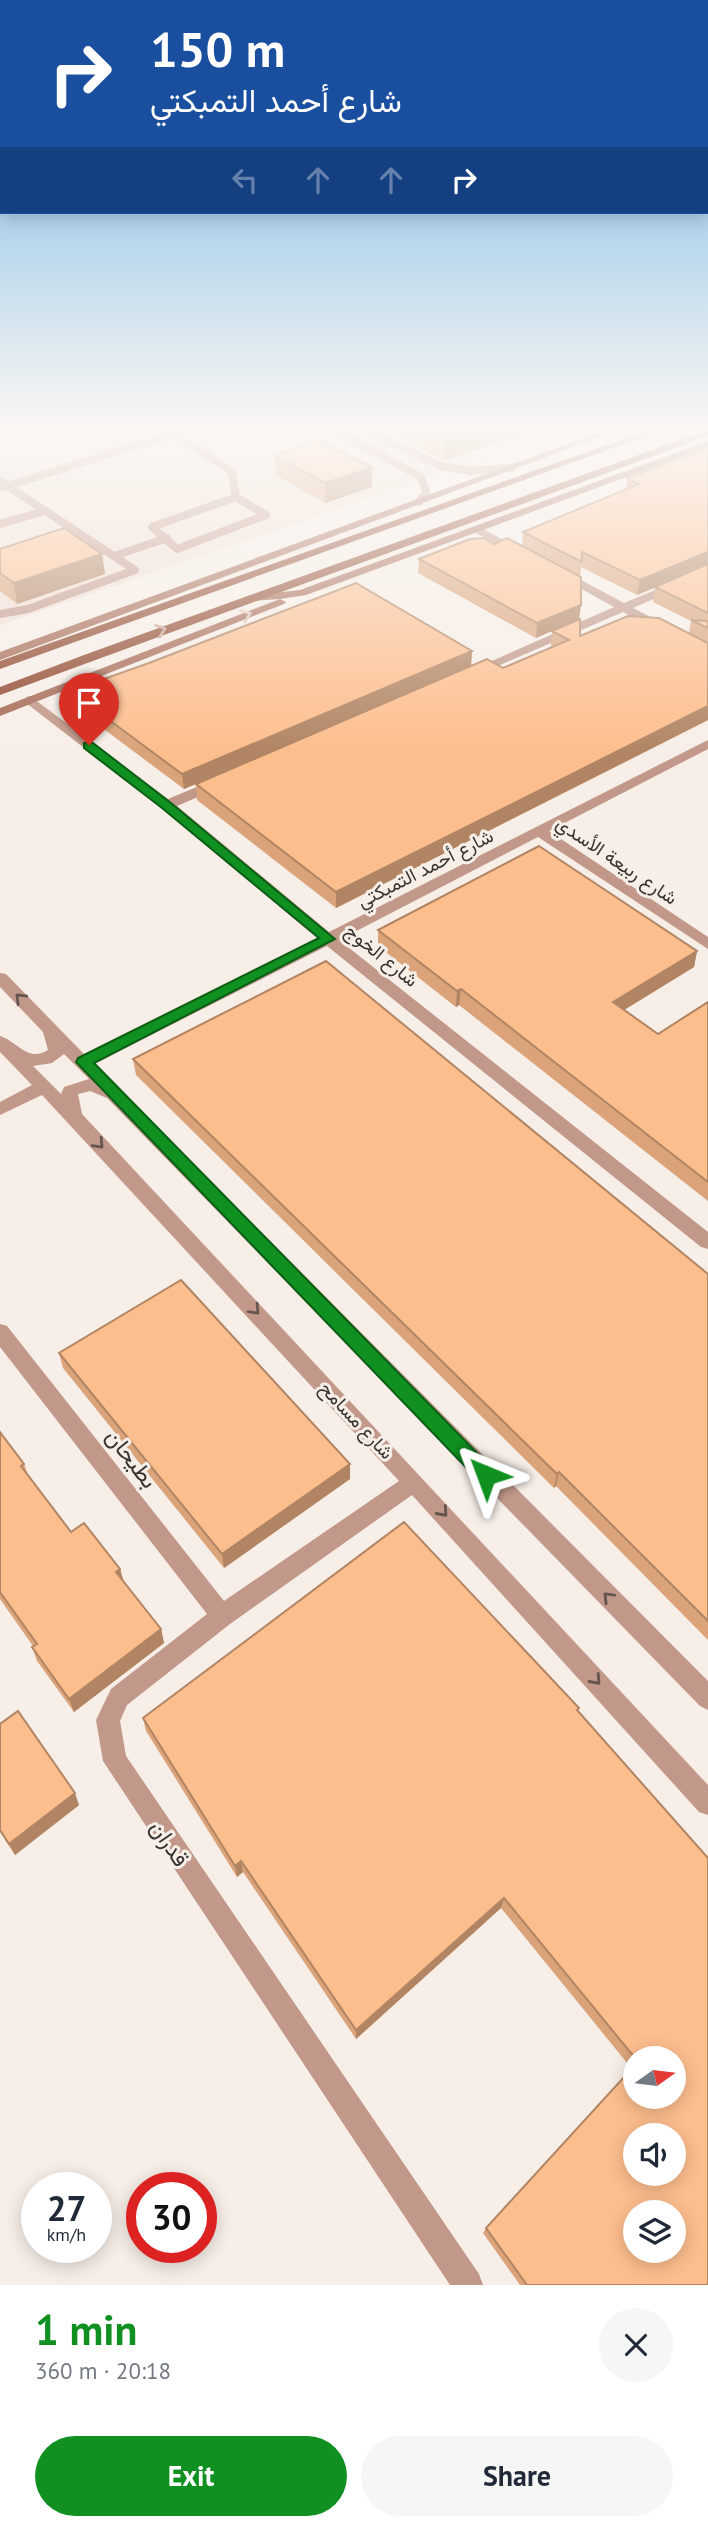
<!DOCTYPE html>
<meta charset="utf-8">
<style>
:root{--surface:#fff;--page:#f6f6f7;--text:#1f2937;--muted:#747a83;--accent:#109020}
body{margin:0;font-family:"PT Sans",Vazirmatn,sans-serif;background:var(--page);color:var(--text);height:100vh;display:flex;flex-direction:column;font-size:26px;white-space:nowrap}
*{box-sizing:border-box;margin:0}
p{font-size:23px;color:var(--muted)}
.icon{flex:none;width:38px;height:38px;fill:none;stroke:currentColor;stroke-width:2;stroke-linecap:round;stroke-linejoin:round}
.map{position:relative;height:2285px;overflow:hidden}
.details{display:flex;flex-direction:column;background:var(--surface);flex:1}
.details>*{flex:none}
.hud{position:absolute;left:0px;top:0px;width:709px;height:214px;box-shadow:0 4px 18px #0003;background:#1a4fa0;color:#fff;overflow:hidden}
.needle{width:46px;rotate:76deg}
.controls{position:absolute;left:623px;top:2046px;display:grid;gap:14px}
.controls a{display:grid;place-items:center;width:63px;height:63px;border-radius:50%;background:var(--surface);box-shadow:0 4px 18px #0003;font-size:35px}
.speed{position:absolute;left:21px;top:2172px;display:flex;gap:14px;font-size:35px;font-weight:700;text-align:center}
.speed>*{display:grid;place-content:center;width:91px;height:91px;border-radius:50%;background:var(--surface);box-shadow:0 4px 18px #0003;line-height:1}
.speed small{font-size:18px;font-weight:400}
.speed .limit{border:10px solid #d22;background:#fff;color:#111}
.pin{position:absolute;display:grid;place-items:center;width:60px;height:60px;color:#fff;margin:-72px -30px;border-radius:50% 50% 50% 0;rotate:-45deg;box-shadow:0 0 7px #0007}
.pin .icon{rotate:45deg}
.me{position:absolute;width:77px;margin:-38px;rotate:316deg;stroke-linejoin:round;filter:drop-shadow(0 0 5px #0008)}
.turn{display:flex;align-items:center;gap:24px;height:147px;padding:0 35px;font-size:32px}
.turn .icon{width:91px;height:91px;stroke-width:2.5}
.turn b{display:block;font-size:49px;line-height:60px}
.lanes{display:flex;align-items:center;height:66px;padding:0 35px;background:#0003;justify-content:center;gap:35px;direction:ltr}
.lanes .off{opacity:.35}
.round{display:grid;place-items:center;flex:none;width:74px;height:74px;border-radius:37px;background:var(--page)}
.head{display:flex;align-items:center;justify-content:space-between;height:119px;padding:0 35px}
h1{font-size:42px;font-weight:600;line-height:52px;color:var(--accent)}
.action{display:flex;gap:14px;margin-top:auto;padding:14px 35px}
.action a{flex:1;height:80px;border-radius:42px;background:var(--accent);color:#fff;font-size:28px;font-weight:600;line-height:80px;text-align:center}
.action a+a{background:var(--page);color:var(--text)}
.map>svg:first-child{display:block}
</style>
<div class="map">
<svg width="708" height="2285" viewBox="0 0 708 2285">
<rect width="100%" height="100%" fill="#f7eee7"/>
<path fill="#f0e0d5" d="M0 432H564L0 625Z"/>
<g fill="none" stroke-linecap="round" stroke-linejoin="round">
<g stroke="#c19889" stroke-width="8">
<path d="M172 432 232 472 236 497"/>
<path d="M340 432 421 477 426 492 419 502"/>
<path d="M369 432 440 466 470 471 511 468"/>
<path d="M0 481 135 570 28 609 0 614"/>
<path d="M4 487 179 432"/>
<path d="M236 497 266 515 177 549 152 527Z"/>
<path d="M0 524 45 511"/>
<path d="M114 556 167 538"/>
</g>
<g fill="#c19889" fill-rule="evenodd">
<path d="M472 527H480L525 552 516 554 472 531Z"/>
<path d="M708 568V575L633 608 666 625V631H658L623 612 477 675 467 672 614 607 556 575V571H564L624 603Z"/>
<path d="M30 696 168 799 211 781H221V787L177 806 329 932 708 740V749L549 831 708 937V949L538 837 339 940 708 1232V1249L701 1247 327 946 94 1064 708 1681V1710L700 1706 107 1098 90 1091 78 1094 82 1114 708 1785V1815L699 1812 412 1495 230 1624 127 1705 120 1721 126 1756 479 2274 483 2285H450L103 1761 96 1720 111 1689 207 1614 0 1347V1324L7 1326 224 1601 399 1481 42 1095 0 1115V1102L32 1085 0 1052V1036C17 1041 28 1063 48 1050L43 1032 0 987V973L6 974 84 1054 317 938 162 808 26 703V697ZM64 1054 89 1079 64 1087 61 1094 33 1066 52 1063Z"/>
</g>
<g fill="#a76c57" fill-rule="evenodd">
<path d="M600 432H614L0 660V652Z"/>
<path d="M708 441V447L306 595 280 599 286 602 284 604 0 716V708L280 599 251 601 245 598 247 596 300 590Z"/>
</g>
<g fill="#924c32" fill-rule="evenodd">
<path d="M643 432H657L0 669V661Z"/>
<path d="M702 432H708V436L0 695V687L84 655Z"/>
</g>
</g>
<g fill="#daa37a" fill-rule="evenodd">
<path d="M388 432H530L444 460Z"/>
<path d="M708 448V720L336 908 197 800 196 784 184 789 73 706 70 691 472 651 471 666 503 668 552 647 551 646 552 631 580 636 689 633 691 621 653 602 655 587 637 595 581 567 580 576 581 605 579 619 536 638 418 573 419 559 494 544 522 546 523 532 626 489 627 478Z"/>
<path d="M275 455 372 487 325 503 276 475Z"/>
<path d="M0 549 102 554 105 574 17 604 0 591Z"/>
<path d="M378 930 697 951 694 967 624 1010 658 1034 708 1002V1201L459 1005 456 1007 378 946Z"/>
<path d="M133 1059 708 1274V1640L556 1486 554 1488 136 1075Z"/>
<path d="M59 1353 350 1464V1479L224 1568 63 1368Z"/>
<path d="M0 1432 24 1464 28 1475 71 1532 120 1569 124 1582 161 1629 164 1643 74 1712 37 1661 32 1647 33 1646 0 1599Z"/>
<path d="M404 1522 579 1708 578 1711 708 1858V2285H520L483 2233 486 2228 632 2069 501 1908 356 2039 243 1872 237 1877 146 1731 143 1718ZM635 2058H674V2096H635ZM635 2135H674V2174H635ZM635 2212H674V2250H635Z"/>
<path d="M0 1724 79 1805 15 1855 0 1832Z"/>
</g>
<g fill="#b18563">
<path d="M458 432H530L444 460 445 436Z"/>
<path d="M372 467V487L325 503V483Z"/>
<path d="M708 552V566L637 595 640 580Z"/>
<path d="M102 554 105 574 17 604 14 583Z"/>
<path d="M581 605 579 619 536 638 537 623Z"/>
<path d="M472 651 471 666 184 789 182 774Z"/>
<path d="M708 706V720L336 908V892Z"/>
<path d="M697 951 694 967 611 1018 613 1002Z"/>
<path d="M461 989 459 1005 456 1007 457 991Z"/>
<path d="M350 1464V1479L224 1568 222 1554Z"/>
<path d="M559 1472 556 1486 554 1488 557 1474Z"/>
<path d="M120 1569 124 1583 116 1572Z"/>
<path d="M161 1629 164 1643 74 1712 69 1699Z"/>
<path d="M75 1793 79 1805 15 1855 9 1844Z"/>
<path d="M241 1861 243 1872 237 1877 235 1866Z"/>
<path d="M504 1898 501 1908 356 2039V2030Z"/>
</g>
<g fill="#fdbe8e" stroke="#b18563" stroke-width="2" fill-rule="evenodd">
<path d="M437 432H458L445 436Z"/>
<path d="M318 441 372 467 325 483 275 455Z"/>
<path d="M708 448V552L640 580 582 552V562L523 532 639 484 627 478Z"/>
<path d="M64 528 102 554 14 583 0 573V549Z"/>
<path d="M484 538 494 544 507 538 581 577V605L537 623 419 559 470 539Z"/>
<path d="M708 564V613L655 587Z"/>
<path d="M356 583 472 651 182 774 70 691 149 663Z"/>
<path d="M628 616 659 618 708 643V706L336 892 196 784 487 659 503 668 569 640 552 631 580 619V636Z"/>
<path d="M691 620 708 621V628Z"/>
<path d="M539 846 697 951 613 1002 658 1034 708 1002V1182L461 989 457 991 378 930Z"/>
<path d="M326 961 708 1274V1621L559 1472 557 1474 133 1059Z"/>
<path d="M181 1280 350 1464 222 1554 59 1353Z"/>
<path d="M0 1432 24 1464 21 1466 71 1532 84 1523 120 1569 116 1572 161 1629 69 1699 32 1647 37 1644 0 1592Z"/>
<path d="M404 1522 579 1708 577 1710 708 1858V2285H527L486 2228 635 2065V2096H674V2058H635L504 1898 356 2030 241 1861 235 1866 143 1718ZM635 2135H674V2174H635ZM635 2212H674V2250H635Z"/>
<path d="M18 1711 75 1793 9 1844 0 1830V1724Z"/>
</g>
<defs><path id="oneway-chevron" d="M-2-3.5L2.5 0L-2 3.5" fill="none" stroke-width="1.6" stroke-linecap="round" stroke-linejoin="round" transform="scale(1.75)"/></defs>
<use stroke="#dfc7bc" href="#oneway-chevron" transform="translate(246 615) rotate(-21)"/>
<use stroke="#caa596" href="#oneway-chevron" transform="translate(161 630) rotate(-20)"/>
<g stroke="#675650">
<use href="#oneway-chevron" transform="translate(20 998) rotate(-135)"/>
<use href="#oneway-chevron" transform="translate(99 1144) rotate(47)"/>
<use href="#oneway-chevron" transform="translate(255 1310) rotate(47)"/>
<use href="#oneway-chevron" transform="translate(443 1512) rotate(48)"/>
<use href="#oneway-chevron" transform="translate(608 1597) rotate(-135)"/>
<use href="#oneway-chevron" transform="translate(596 1680) rotate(48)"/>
</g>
<linearGradient id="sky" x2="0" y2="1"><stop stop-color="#64afe2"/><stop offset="0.57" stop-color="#fbf7f4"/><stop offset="1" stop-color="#fbf7f4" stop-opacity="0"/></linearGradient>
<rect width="708" height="752" fill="url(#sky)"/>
<path fill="#109020" stroke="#0a5e15" stroke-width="2" d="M84 743H93L171 803 335 939 94 1063 493 1469 496 1475 493 1481 486 1484 479 1481 76 1062 78 1058 319 938 162 808 84 748Z"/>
<g text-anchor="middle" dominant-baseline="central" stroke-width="6" stroke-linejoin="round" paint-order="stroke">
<g font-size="19" fill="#373331" stroke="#f7eee7">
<text transform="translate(617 860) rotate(34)">شارع ربيعة الأسدي</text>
<text transform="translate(425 868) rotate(-27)">شارع أحمد التمبكتي</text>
<text transform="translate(382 955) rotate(39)">شارع الخوج</text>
<text transform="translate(357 1420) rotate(47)">شارع مسامح</text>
</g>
<g font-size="23" fill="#373331" stroke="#f7eee7">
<text transform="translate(132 1458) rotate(52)">بطيحان</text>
<text transform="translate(170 1843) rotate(56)">قدران</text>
</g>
</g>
</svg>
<div class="controls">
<a><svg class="needle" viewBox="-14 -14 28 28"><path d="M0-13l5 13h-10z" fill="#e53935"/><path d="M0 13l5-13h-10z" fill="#747a83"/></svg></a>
<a><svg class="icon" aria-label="sound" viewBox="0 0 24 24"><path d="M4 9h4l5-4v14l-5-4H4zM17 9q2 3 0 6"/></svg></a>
<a><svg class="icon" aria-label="layers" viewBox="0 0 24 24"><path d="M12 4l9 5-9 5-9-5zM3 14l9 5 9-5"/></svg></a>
</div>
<div class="speed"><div>27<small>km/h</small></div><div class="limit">30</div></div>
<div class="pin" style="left:89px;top:745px;background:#d93025"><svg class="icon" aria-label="arrive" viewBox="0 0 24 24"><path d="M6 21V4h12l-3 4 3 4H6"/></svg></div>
<svg class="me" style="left:486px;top:1475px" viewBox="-20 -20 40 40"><path d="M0-17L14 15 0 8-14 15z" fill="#109020" stroke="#fff" stroke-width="4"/></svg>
<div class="hud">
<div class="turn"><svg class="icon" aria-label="right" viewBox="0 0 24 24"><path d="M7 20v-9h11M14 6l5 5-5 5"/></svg><div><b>150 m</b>شارع أحمد التمبكتي</div></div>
<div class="lanes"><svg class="icon off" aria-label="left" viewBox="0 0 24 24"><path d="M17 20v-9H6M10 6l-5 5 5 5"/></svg><svg class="icon off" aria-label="ahead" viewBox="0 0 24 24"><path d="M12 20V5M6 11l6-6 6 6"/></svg><svg class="icon off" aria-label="ahead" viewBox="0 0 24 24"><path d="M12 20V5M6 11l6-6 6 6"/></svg><svg class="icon" aria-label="right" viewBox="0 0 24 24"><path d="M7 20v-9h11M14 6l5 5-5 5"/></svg></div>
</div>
</div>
<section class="details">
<div class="head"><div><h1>1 min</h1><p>360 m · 20:18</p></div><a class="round"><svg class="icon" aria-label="close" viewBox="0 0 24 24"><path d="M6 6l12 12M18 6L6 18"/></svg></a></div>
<div class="action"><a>Exit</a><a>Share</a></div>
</section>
